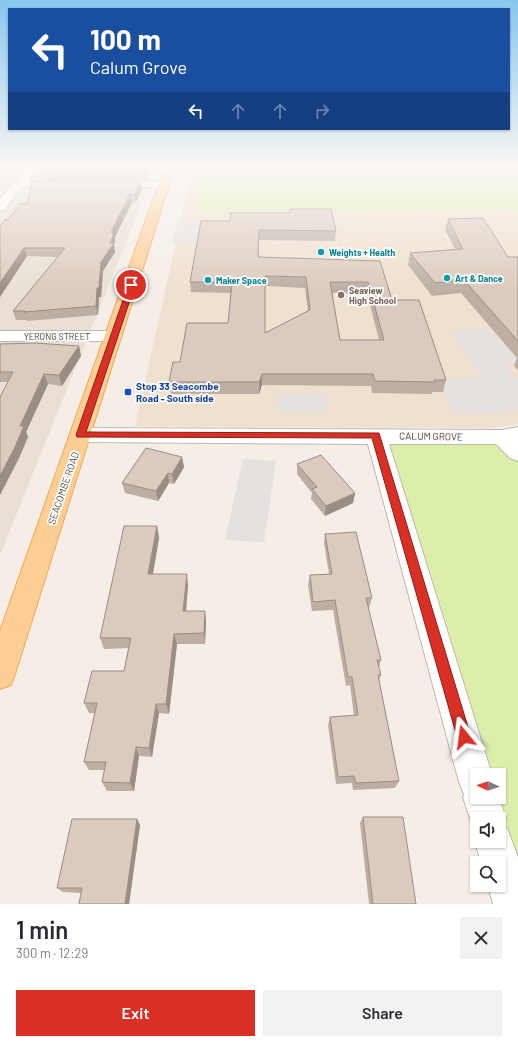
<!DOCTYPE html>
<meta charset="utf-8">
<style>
:root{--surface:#fff;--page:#f2f2f3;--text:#2b2b33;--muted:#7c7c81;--accent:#d93025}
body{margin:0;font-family:Barlow,sans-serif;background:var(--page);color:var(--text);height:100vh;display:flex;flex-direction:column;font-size:15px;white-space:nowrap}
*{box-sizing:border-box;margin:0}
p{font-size:13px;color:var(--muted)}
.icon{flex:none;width:22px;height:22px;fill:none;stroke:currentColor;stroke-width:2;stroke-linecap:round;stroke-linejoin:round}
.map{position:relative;height:904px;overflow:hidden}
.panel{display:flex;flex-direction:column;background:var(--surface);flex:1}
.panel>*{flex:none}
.guide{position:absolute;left:8px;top:8px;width:502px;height:122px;border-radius:0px;box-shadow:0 1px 3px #0004;background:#1a4fa0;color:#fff;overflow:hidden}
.needle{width:26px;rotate:274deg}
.fabs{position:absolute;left:470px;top:768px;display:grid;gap:8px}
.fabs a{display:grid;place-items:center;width:36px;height:36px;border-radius:0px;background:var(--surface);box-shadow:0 1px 3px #0004;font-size:20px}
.pin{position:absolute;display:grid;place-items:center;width:34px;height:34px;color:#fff;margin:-17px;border:2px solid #fff;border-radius:50%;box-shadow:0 1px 4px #0007}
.me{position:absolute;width:44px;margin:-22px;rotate:344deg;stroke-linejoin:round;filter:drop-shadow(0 0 3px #0008)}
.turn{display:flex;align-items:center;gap:14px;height:84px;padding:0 16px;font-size:18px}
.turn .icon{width:52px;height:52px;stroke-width:2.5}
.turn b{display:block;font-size:28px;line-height:34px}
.lanes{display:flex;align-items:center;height:38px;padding:0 16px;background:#0003;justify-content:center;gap:20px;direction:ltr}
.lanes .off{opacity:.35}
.round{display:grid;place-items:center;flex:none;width:42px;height:42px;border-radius:0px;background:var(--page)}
.headline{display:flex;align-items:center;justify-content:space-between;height:68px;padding:0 16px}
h1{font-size:24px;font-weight:600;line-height:30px}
.cta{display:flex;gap:8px;margin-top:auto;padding:8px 16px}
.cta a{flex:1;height:46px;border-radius:0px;background:var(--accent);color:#fff;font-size:16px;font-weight:600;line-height:46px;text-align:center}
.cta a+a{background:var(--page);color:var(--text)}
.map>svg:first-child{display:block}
</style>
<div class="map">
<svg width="518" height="904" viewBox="0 0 518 904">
<rect width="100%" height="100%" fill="#f5eee6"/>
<path fill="#e9dfd4" d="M0 166H155L147 190 0 555Z"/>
<g fill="#f0e0ce">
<path d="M0 166H22L0 192Z"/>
<path d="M193 166H518V424L491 428 135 426Z"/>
</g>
<g fill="#dbeeaa">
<path d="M203 166H518V210L194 211Z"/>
<path d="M381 439 499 440 518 459V894L499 819V775H482Z"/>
</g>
<g fill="#e5e1df">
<path d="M178 221 226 222 198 243H172Z"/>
<path d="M488 328 518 361V363L506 366 518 381V410L497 413 452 414 441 380 483 378 450 332Z"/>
<path d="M326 393 328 413H278L277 394Z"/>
<path d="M243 459 276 461 264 542 225 540Z"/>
</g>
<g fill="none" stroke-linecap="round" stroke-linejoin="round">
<g stroke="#c4b7ab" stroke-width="2">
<g id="minor">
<path d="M28 166H39L28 181H61L67 184 61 187H22L4 210 0 211V199Z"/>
<path d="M111 181 164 182 170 185 164 188 107 186 105 184Z"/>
<path d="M0 331H113L119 332 122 336 119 340 113 341H0Z"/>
<path d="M518 427V461L510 458 496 444H389L492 775H477V797H499L506 819 503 826 507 828 518 857V904H493L488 885H499V863H481L475 841 477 837V841H499V819H477V833L470 819 463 797 464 794 459 782 368 444 81 442 73 440 70 435 73 430 81 428 502 430Z"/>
</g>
</g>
<g stroke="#f1a858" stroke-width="2">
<path id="major" d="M165 166H175L15 674 11 685 0 689V631Z"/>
</g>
<use href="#minor" fill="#fff" fill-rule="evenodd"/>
<use href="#major" fill="#ffce95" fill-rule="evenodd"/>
</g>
<g fill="#bcaea3" fill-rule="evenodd">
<path d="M46 166H151L145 180H43L41 172Z"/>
<path d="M140 182 142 189 136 202H132L115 237V242L114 245 115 252 103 271 101 297H99L98 315 27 321V320H16L13 311 58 257 27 256 0 297V227L8 220 27 204Z"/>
<path d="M290 209 336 231 335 241 259 240V257L380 261 392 300 446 380 443 392H432V394L372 393 371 386 262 385 259 394H171L169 382 180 362 228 323 231 293 191 292 190 282 230 221 290 213ZM265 286 305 288 308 311 265 333ZM332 293H367L379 340H340Z"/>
<path d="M448 219 508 257H518V370L514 366 517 358 461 293 432 296 408 265 410 253 455 249 445 230Z"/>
<path d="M0 344 79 346 81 356 62 386 48 384 26 432 28 437 19 458 0 495V397L8 382H0Z"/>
<path d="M182 457 184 467 174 484 169 483 158 501 125 493 122 483Z"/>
<path d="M297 464 355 493 353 503 325 516 311 499 312 493 297 474Z"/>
<path d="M157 526 159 538 153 574 188 585 186 611H205L206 622 205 644H177L169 714 159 713 152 757 139 756 134 791H107L102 782 104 770H89L84 762 95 713H89L84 703 124 671 128 648 104 649 100 638Z"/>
<path d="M325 534 372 598 369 608H368L381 660 379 667 381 675 379 680 399 781 395 788 353 790 352 783 336 784 328 725 330 717 354 716 350 685 346 686 333 610 312 611 308 585 310 575 329 574 324 543Z"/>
<path d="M363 817 416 904H369L360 823Z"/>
<path d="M140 825 129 904H79L81 893 63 892 57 888Z"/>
</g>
<g fill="#998d84">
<path d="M147 166H151L145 180 144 173Z"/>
<path d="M140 182 142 189 136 202 135 194Z"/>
<path d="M130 194 132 202 115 237V242L114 245 115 252 103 271 101 297H99L98 315 96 306 97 288 101 262 110 243 112 230Z"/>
<path d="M24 248 27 256 0 297V283Z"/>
<path d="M79 346 81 356 62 386 59 375Z"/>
<path d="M44 374 48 384 26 432 28 437 19 458 0 495V476L20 426Z"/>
<path d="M262 374V385L259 394V382Z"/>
<path d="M182 457 184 467 174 484 172 474Z"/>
<path d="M168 473 169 483 158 501 156 491Z"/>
<path d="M355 493 353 503 325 516 326 506Z"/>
<path d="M157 526 159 538 151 585 148 574Z"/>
<path d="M187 574 188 585 185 622 183 611Z"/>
<path d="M205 611 206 622 205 644 204 633Z"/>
<path d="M174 634 177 644 169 714 166 704Z"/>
<path d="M156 704 159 713 152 757 149 748Z"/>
<path d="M136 747 139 756 134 791 130 783Z"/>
<path d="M137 819 140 825 129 904H125Z"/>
</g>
<g fill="#dbcabd" stroke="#998d84" fill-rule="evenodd">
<path d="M46 166H147L144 173 41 172Z"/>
<path d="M32 181 140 182 135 194H130L112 230V233H114L110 243H114L101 262 99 288H97L96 306 24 312 25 311H13L65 248H24L0 283V227L5 220H8L20 204H27Z"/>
<path d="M290 209H331L336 231 259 230 258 257 380 261 392 300H419L446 380H434L435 382 375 381 373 374H262L259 382H169L173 362H180L187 323H228L232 282H190L201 221H230V213H290ZM265 276 306 277 310 310 265 333ZM330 282H368L384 340H340Z"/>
<path d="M483 218 508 257H518V341L464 280 435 283 410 253 463 249 448 219Z"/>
<path d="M35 343 79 346 59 375 44 374 20 426H24L15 447 0 476V397L13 372H0V344Z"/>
<path d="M146 448 182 457 172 474 168 473 156 491 122 483Z"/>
<path d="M321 455 355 493 326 506 312 489 317 487 297 464Z"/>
<path d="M124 526H157L148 574H187L183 611H205L204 633 174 634 166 704H156L149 748 136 747 130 783 102 782 106 762H84L97 703H84L92 671H124L131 638H100Z"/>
<path d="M356 532 372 598H366L381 660H377L381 675H378L399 781 356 783 354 776 338 777 330 717 358 715 352 677H348L335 600 313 602 310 575 332 574 325 534Z"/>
<path d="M363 817H403L416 904H373Z"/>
<path d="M72 819H137L125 904H79L82 888H57Z"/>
</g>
<linearGradient id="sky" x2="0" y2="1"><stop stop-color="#89c6ee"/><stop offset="0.57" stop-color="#faf7f4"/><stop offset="1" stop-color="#faf7f4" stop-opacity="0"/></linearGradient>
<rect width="518" height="293" fill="url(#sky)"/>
<path fill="#d93025" stroke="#8d1f18" d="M129 283 135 285 86 432 379 433 471 737 469 742 464 744 459 742 457 737 372 438 77 437 76 435Z"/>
<g fill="#0f9aa8" stroke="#fff" stroke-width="1.5">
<circle cx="321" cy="252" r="4"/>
<circle cx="447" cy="278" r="4"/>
<circle cx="208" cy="280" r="4"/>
</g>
<circle fill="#8d6e63" stroke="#fff" stroke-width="1.5" cx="341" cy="295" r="4"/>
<rect fill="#1a4fb4" stroke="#fff" stroke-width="1.5" x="124" y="388" width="8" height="8" rx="2"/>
<g text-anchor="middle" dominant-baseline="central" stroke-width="3.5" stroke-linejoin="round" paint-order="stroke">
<g font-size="9" font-weight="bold" fill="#0d838f" stroke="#fff" text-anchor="start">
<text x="329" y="252">Weights + Health</text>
<text x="455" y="278">Art &amp; Dance</text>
<text x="216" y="280">Maker Space</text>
</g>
<g font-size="9" font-weight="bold" fill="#785e54" stroke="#fff" text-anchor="start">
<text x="349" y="290">Seaview<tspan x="349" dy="10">High School</tspan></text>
</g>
<g font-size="9" fill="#493d34" stroke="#fff">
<text x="57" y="336">YERONG STREET</text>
</g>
<g font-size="10" font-weight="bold" fill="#164399" stroke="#fff" text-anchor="start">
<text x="136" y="386">Stop 33 Seacombe<tspan x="136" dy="12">Road - South side</tspan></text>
</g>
<g font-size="10" fill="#493d34" stroke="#fff">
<text transform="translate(431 436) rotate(1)">CALUM GROVE</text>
<text transform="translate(63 488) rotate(-71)">SEACOMBE ROAD</text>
</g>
</g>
</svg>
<div class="fabs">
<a><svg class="needle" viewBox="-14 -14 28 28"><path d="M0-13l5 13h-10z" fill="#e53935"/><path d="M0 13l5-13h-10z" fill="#7c7c81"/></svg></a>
<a><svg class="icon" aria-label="sound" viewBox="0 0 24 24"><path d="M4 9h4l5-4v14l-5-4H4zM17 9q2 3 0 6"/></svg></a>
<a><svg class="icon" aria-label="search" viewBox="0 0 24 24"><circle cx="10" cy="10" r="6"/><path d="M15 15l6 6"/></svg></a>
</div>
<div class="pin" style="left:131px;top:285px;background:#d93025"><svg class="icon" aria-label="arrive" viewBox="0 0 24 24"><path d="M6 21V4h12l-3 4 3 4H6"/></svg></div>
<svg class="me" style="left:464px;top:737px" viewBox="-20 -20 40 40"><path d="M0-17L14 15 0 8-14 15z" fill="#d93025" stroke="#fff" stroke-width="4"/></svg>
<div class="guide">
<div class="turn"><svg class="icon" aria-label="left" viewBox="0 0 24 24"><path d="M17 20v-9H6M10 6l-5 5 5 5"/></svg><div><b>100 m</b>Calum Grove</div></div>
<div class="lanes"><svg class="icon" aria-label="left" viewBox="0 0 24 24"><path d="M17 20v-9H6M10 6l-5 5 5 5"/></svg><svg class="icon off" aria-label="ahead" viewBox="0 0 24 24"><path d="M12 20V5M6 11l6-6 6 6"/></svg><svg class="icon off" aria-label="ahead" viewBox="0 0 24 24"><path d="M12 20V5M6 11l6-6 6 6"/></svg><svg class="icon off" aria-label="right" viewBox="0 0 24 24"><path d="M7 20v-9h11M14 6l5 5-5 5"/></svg></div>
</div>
</div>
<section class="panel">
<div class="headline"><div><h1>1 min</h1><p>300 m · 12:29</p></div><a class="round"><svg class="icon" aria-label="close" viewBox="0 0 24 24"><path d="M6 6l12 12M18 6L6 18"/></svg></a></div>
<div class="cta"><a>Exit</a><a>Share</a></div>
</section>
